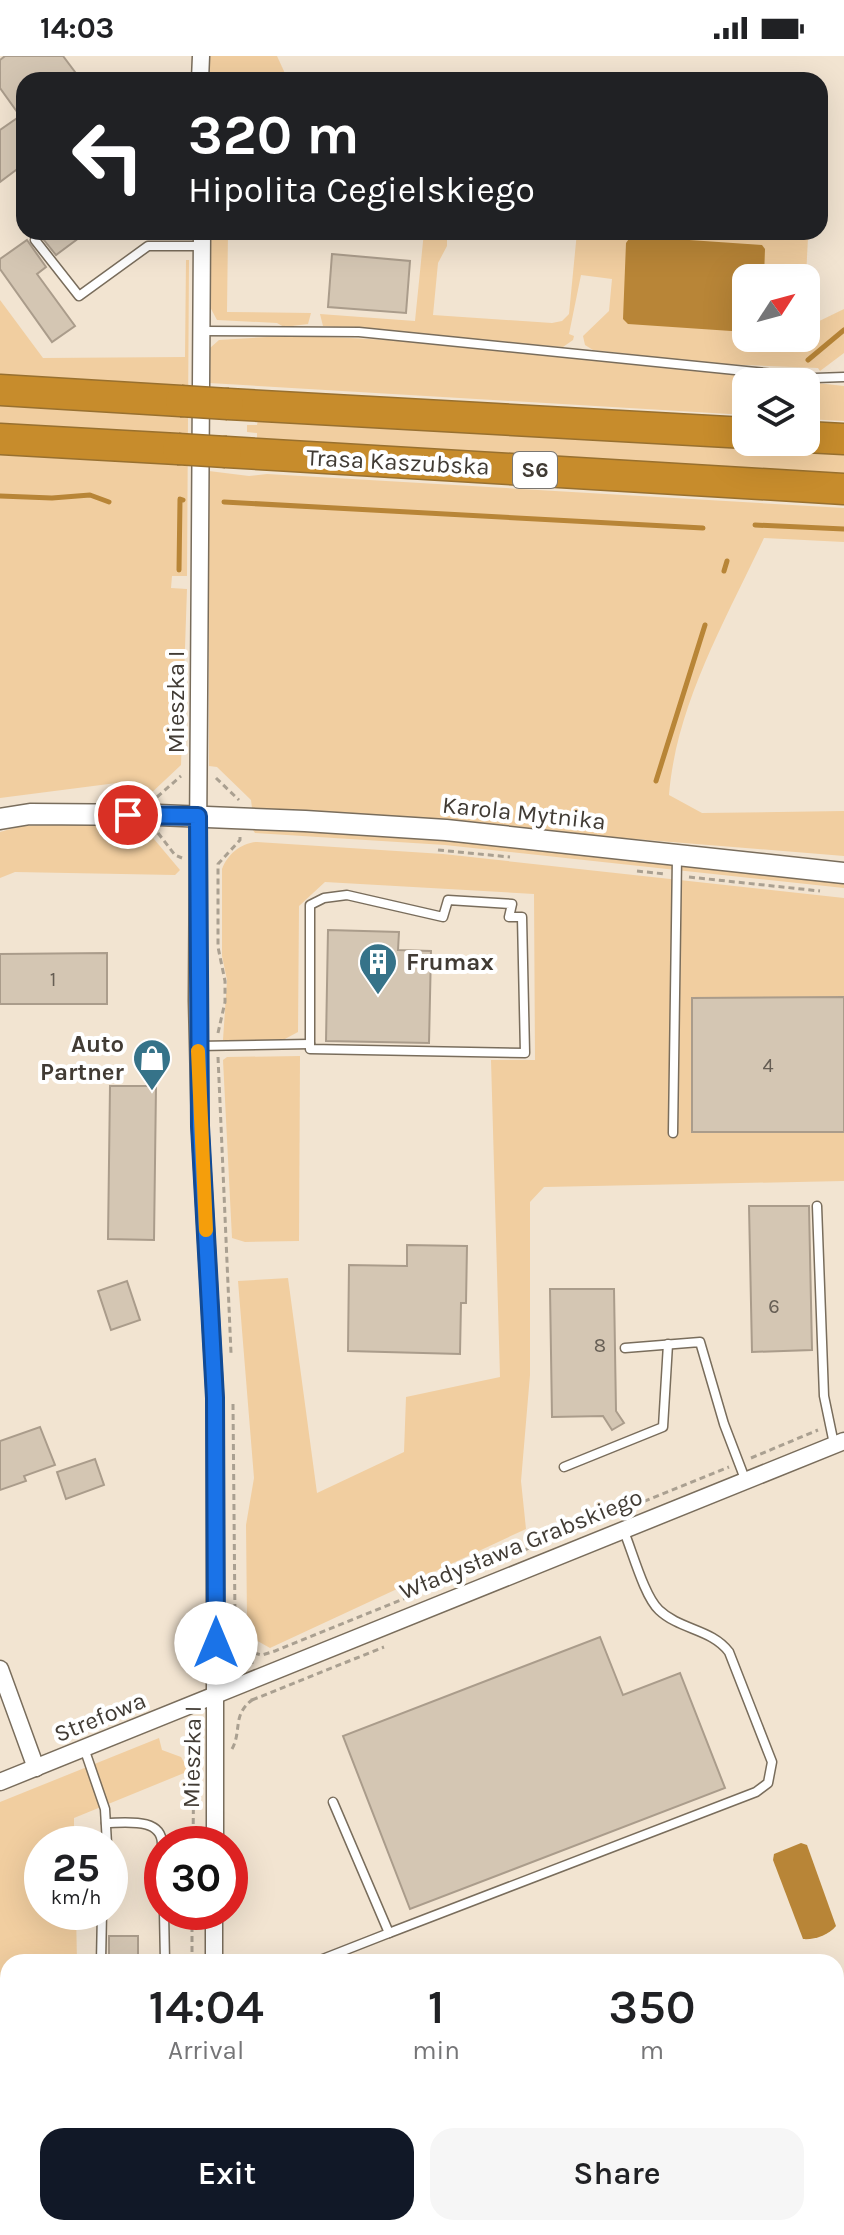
<!DOCTYPE html>
<meta charset="utf-8">
<style>
:root{--surface:#fff;--page:#f6f6f6;--text:#202124;--muted:#757577;--accent:#111827}
body{margin:0;font-family:Karla,sans-serif;background:var(--page);color:var(--text);height:100vh;display:flex;flex-direction:column;font-size:30px;white-space:nowrap}
*{box-sizing:border-box;margin:0}
p{font-size:26px;color:var(--muted)}
.icon{flex:none;width:44px;height:44px;fill:none;stroke:currentColor;stroke-width:2;stroke-linecap:round;stroke-linejoin:round}
.map{position:relative;flex:1;overflow:hidden}
.side{position:absolute;left:0px;top:1898px;width:844px;height:282px;display:flex;flex-direction:column;background:var(--surface);border-radius:24px 24px 0 0;box-shadow:0 8px 32px #0002}
.side>*{flex:none}
.hud{position:absolute;left:16px;top:16px;width:812px;height:168px;border-radius:24px;box-shadow:0 8px 32px #0002;background:#202124;color:#fff;overflow:hidden}
.needle{width:52px;rotate:54deg}
.buttons{position:absolute;left:732px;top:208px;display:grid;gap:16px}
.buttons a{display:grid;place-items:center;width:88px;height:88px;border-radius:16px;background:var(--surface);box-shadow:0 8px 32px #0002;font-size:40px}
.speed{position:absolute;left:24px;top:1770px;display:flex;gap:16px;font-size:40px;font-weight:700;text-align:center}
.speed>*{display:grid;place-content:center;width:104px;height:104px;border-radius:50%;background:var(--surface);box-shadow:0 8px 32px #0002;line-height:1}
.speed small{font-size:20px;font-weight:400}
.speed .limit{border:12px solid #d22;background:#fff;color:#111}
.pin{position:absolute;display:grid;place-items:center;width:68px;height:68px;color:#fff;margin:-34px;border:4px solid #fff;border-radius:50%;box-shadow:0 2px 8px #0007}
.me{position:absolute;width:88px;margin:-44px;rotate:0deg;stroke-linejoin:round;filter:drop-shadow(0 0 6px #0008)}
.turn{display:flex;align-items:center;gap:28px;height:168px;padding:0 40px;font-size:36px}
.turn .icon{width:104px;height:104px;stroke-width:2.5}
.turn b{display:block;font-size:56px;line-height:68px}
.eta{display:flex;justify-content:space-evenly;align-items:center;height:136px;text-align:center}
.eta b{font-size:48px;font-weight:600;line-height:56px}
.button{display:flex;gap:16px;margin-top:auto;padding:16px 40px}
.button a{flex:1;height:92px;border-radius:24px;background:var(--accent);color:#fff;font-size:32px;font-weight:600;line-height:92px;text-align:center}
.button a+a{background:var(--page);color:var(--text)}
.status{display:flex;justify-content:space-between;align-items:center;height:56px;padding:0 40px;background:var(--surface);direction:ltr}
.status svg{height:22px;fill:currentColor}
.map>svg:first-child{display:block}
</style>
<div class="status"><b>14:03</b><svg viewBox="0 0 49 12"><path d="M0 12V9h3v3zM5 12V6h3v6zM10 12V3h3v9zM15 12V0h3v12zM26 1h20v11H26zM47 4h2v5h-2z"/></svg></div>
<div class="map">
<svg width="844" height="2179" viewBox="0 0 844 2179">
<rect width="100%" height="100%" fill="#f2e4d1"/>
<g fill="#f1cea0">
<path d="M209 0H277L288 24H208Z"/>
<path d="M209 176H228L227 256 311 257 308 268 284 271 277 267 217 264 209 249Z"/>
<path d="M424 176H447V190L438 207 433 259 552 267 562 265 569 258 577 176H742L808 181 806 222H746V282H806V250L807 271 844 253V297L820 315 818 312 719 308 593 294 585 289 583 280 609 255 612 223 581 219 569 278 574 280 573 284 563 291 323 270 320 258 415 265Z"/>
<path d="M186 204H189L187 520H172L171 532 187 533 181 709 148 740V749H131L132 725 0 742V244L43 302 185 301Z"/>
<path d="M284 280C471 283 658 310 844 330V365L806 363V326H746V359L209 327 210 292 219 284Z"/>
<path d="M259 358 844 393V423L257 389V377L247 376V369H257Z"/>
<path d="M209 415 249 420 267 418 844 452V486L764 482C726 563 676 649 669 739L702 757 844 755V800L252 752 251 744 217 711 209 710Z"/>
<path d="M89 768 143 770 180 814 175 819 15 816 0 822V776L21 770Z"/>
<path d="M251 771 444 783 844 826V832L445 789 255 777Z"/>
<path d="M257 786 443 798 844 842V1125L544 1131 530 1146V1319L521 1425 526 1473 270 1592 254 1583 247 1562 246 1469 254 1422 238 1225 288 1222 317 1437 404 1396 406 1341 500 1321 491 1004H535L534 838 325 826 299 850 298 976 283 984H223L227 924 222 900V813C228 798 241 787 257 786Z"/>
<path d="M300 1000 299 1185 245 1186 232 1182 223 1004 227 1001Z"/>
<path d="M159 1682 162 1694 181 1701 189 1715 74 1762V1788H42V1856H76L77 1906H8V2006H0V1746Z"/>
</g>
<g fill="#b88537">
<path d="M631 180 762 189 765 193 764 222H746V276L628 268 623 263 626 187Z"/>
<path d="M801 1787 807 1789 836 1870C829 1879 814 1884 803 1883L773 1804 774 1798Z"/>
</g>
<g fill="none" stroke-linecap="round" stroke-linejoin="round">
<g stroke="#b88537" stroke-width="5">
<path d="M808 304 844 274"/>
<path d="M0 440 52 442 90 439 109 446"/>
<path d="M224 446 703 472"/>
<path d="M755 469 844 473"/>
<path d="M179 514 180 443 183 444"/>
<path d="M724 515 727 505"/>
<path d="M656 725 705 569"/>
</g>
</g>
<g fill="#d4c6b3" stroke="#aa9c8b" stroke-width="2">
<path d="M5 0H63L81 24H24V108L0 126V74L20 60 0 32V4Z"/>
<path d="M43 176H87L56 199 40 179Z"/>
<path d="M27 184 46 211 37 218 75 270 52 286 0 213V203Z"/>
<path d="M332 198 410 205 406 257 328 251Z"/>
<path d="M328 874 399 876 398 894 431 895 429 987 326 985Z"/>
<path d="M107 897V948H0V898Z"/>
<path d="M844 941V1076H692V942Z"/>
<path d="M110 1030H156L154 1184 108 1183Z"/>
<path d="M749 1150H809L812 1294 752 1296Z"/>
<path d="M407 1189 467 1190 466 1247H461L460 1298 348 1295 349 1209 407 1210Z"/>
<path d="M127 1225 140 1264 111 1274 98 1235Z"/>
<path d="M550 1233H614L616 1355 624 1367 612 1374 603 1360 552 1361Z"/>
<path d="M40 1371 55 1409 24 1420 26 1425 0 1434V1385Z"/>
<path d="M95 1403 104 1429 66 1443 57 1416Z"/>
<path d="M600 1581 623 1639 680 1617 725 1732 410 1853 343 1680Z"/>
<rect x="109" y="1880" width="29" height="26"/>
</g>
<g fill="none" stroke-linecap="round" stroke-linejoin="round">
<g stroke="#796d5c" stroke-width="11">
<g id="service">
<path d="M35 184 79 240 148 190H202"/>
<path d="M203 275 359 276 815 322 844 321"/>
<path d="M347 839 443 861 448 844 512 848 509 861H522L525 997 310 993V849L324 842Z"/>
<path d="M198 990 310 988"/>
<path d="M673 1077 677 801"/>
<path d="M817 1150 824 1340 834 1388"/>
<path d="M625 1292 700 1286 724 1368 745 1423"/>
<path d="M564 1411 663 1371 668 1288"/>
<path d="M84 1692 105 1753 107 1788"/>
<path d="M106 1767C125 1767 162 1761 162 1788"/>
<path d="M164 1856 165 1906"/>
<path d="M389 1877 756 1736 768 1727 772 1706 729 1596C712 1573 680 1574 659 1554 644 1540 632 1494 623 1473"/>
<path d="M101 1906 102 1856"/>
<path d="M315 1906 389 1877 333 1746"/>
<path d="M0 2018H8"/>
<path d="M63 2172V2179"/>
</g>
</g>
<g stroke="#796d5c" stroke-width="19">
<g id="minor">
<path d="M200 24 201 0"/>
<path d="M202 176 197 945 200 1070 215 1342V1788"/>
<path d="M0 1613 36 1712"/>
<path d="M0 1726 844 1385"/>
<path d="M214 1906V1856"/>
<path d="M213 2179V2172"/>
</g>
</g>
<g stroke="#796d5c" stroke-width="23">
<path id="tertiary" d="M0 763 30 758 158 759 305 765 446 774 844 817"/>
</g>
<g stroke="#98702f" stroke-width="33">
<g id="motorway">
<path d="M0 334 181 345"/>
<path d="M228 348 746 377"/>
<path d="M806 381 844 383"/>
<path d="M0 383 178 393"/>
<path d="M226 396 844 433"/>
</g>
</g>
<g stroke="#aaa091" stroke-width="3" stroke-dasharray="6 4" stroke-linecap="butt">
<path d="M216 722 239 744"/>
<path d="M157 741 181 720"/>
<path d="M158 777 175 799 182 802"/>
<path d="M438 794 510 801"/>
<path d="M637 815 665 818"/>
<path d="M689 821 820 835"/>
<path d="M218 977 225 946V925L218 891V808L240 784V780"/>
<path d="M218 1001 231 1297"/>
<path d="M233 1348 235 1563C239 1580 252 1592 252 1608"/>
<path d="M751 1402 818 1374"/>
<path d="M254 1597 262 1599 275 1595 729 1411"/>
<path d="M252 1644 384 1591"/>
<path d="M232 1693C242 1675 232 1659 252 1644V1640"/>
<path d="M193 1788 194 1694H200"/>
<path d="M232 1854V1794"/>
<path d="M192 1906V1856"/>
<path d="M193 2179V2172"/>
</g>
<use href="#service" stroke="#fff" stroke-width="8"/>
<use href="#minor" stroke="#fff" stroke-width="16"/>
<use href="#tertiary" stroke="#fff" stroke-width="20"/>
<use href="#motorway" stroke="#c78c2c" stroke-width="30"/>
<g stroke="#98702f" stroke-width="33" stroke-linecap="butt">
<g id="motorway-bridge">
<path d="M181 345 228 348"/>
<path d="M178 393 226 396"/>
</g>
</g>
<use href="#motorway-bridge" stroke="#c78c2c" stroke-width="30"/>
</g>
<g fill="none" stroke-linecap="round" stroke-linejoin="round">
<g stroke="#114b97" stroke-width="20">
<path id="route" d="M128 759 198 760 200 1070 215 1342 216 1587"/>
</g>
<use href="#route" stroke="#1a73e8" stroke-width="14"/>
<path stroke="#f59e0b" stroke-width="14" d="M198 995 206 1174"/>
</g>
<defs>
<g id="building-pin" transform="scale(2)"><path d="M0 17L-7.5 6A9.5 9.5 0 1 1 7.5 6Z" fill="#367389" stroke="#fff"/><path d="M-4-6H4V6H1V3H-1V6H-4ZM-2.5-4.3h1.7v1.8h-1.7ZM.8-4.3h1.7v1.8H.8ZM-2.5-1h1.7V.8h-1.7ZM.8-1h1.7V.8H.8Z" fill="#fff"/></g>
<g id="shop-pin" transform="scale(2)"><path d="M0 17L-7.5 6A9.5 9.5 0 1 1 7.5 6Z" fill="#367389" stroke="#fff"/><path d="M-5-2.5h2.3a2.7 3.5 0 0 1 5.4 0H5L5.5 6h-11ZM-1.5-2.5h3a1.5 2.3 0 0 0-3 0Z" fill="#fff"/></g>
</defs>
<g fill-rule="evenodd">
<use href="#building-pin" x="378" y="906"/>
<use href="#shop-pin" x="152" y="1002"/>
</g>
<g text-anchor="middle" dominant-baseline="central" stroke-width="8" stroke-linejoin="round" paint-order="stroke">
<g font-size="20" fill="#665e54">
<text x="53" y="923">1</text>
<text x="768" y="1009">4</text>
<text x="774" y="1250">6</text>
<text x="600" y="1289">8</text>
</g>
<rect fill="#fff" stroke="#7a7671" stroke-width="2" x="513" y="396" width="44" height="36" rx="6"/>
<g font-size="22" font-weight="bold" fill="#413b34">
<text x="535" y="414">S6</text>
</g>
<g font-size="24" fill="#413b34" stroke="#fff">
<text transform="translate(398 406) rotate(3)">Trasa Kaszubska</text>
<text transform="translate(176 646) rotate(-90)">Mieszka I</text>
<text transform="translate(524 757) rotate(6)">Karola Mytnika</text>
<text transform="translate(521 1488) rotate(-22)">Władysława Grabskiego</text>
<text transform="translate(100 1661) rotate(-22)">Strefowa</text>
<text transform="translate(192 1701) rotate(-89)">Mieszka I</text>
</g>
<g font-size="24" font-weight="bold" fill="#413b34" stroke="#fff" text-anchor="start">
<text x="406" y="906">Frumax</text>
<text x="124" y="988" text-anchor="end">Auto<tspan x="124" dy="28">Partner</tspan></text>
</g>
</g>
</svg>
<div class="buttons">
<a><svg class="needle" viewBox="-14 -14 28 28"><path d="M0-13l5 13h-10z" fill="#e53935"/><path d="M0 13l5-13h-10z" fill="#757577"/></svg></a>
<a><svg class="icon" aria-label="layers" viewBox="0 0 24 24"><path d="M12 4l9 5-9 5-9-5zM3 14l9 5 9-5"/></svg></a>
</div>
<div class="speed"><div>25<small>km/h</small></div><div class="limit">30</div></div>
<div class="pin" style="left:128px;top:759px;background:#d93025"><svg class="icon" aria-label="arrive" viewBox="0 0 24 24"><path d="M6 21V4h12l-3 4 3 4H6"/></svg></div>
<svg class="me" style="left:216px;top:1587px" viewBox="-20 -20 40 40"><circle r="19" fill="#fff"/><path d="M0-13L10 11 0 6-10 11z" fill="#1a73e8"/></svg>
<div class="hud">
<div class="turn"><svg class="icon" aria-label="left" viewBox="0 0 24 24"><path d="M17 20v-9H6M10 6l-5 5 5 5"/></svg><div><b>320 m</b>Hipolita Cegielskiego</div></div>
</div>
<section class="side">
<div class="eta">
<div><b>14:04</b><p>Arrival</p></div>
<div><b>1</b><p>min</p></div>
<div><b>350</b><p>m</p></div>
</div>
<div class="button"><a>Exit</a><a>Share</a></div>
</section>
</div>
